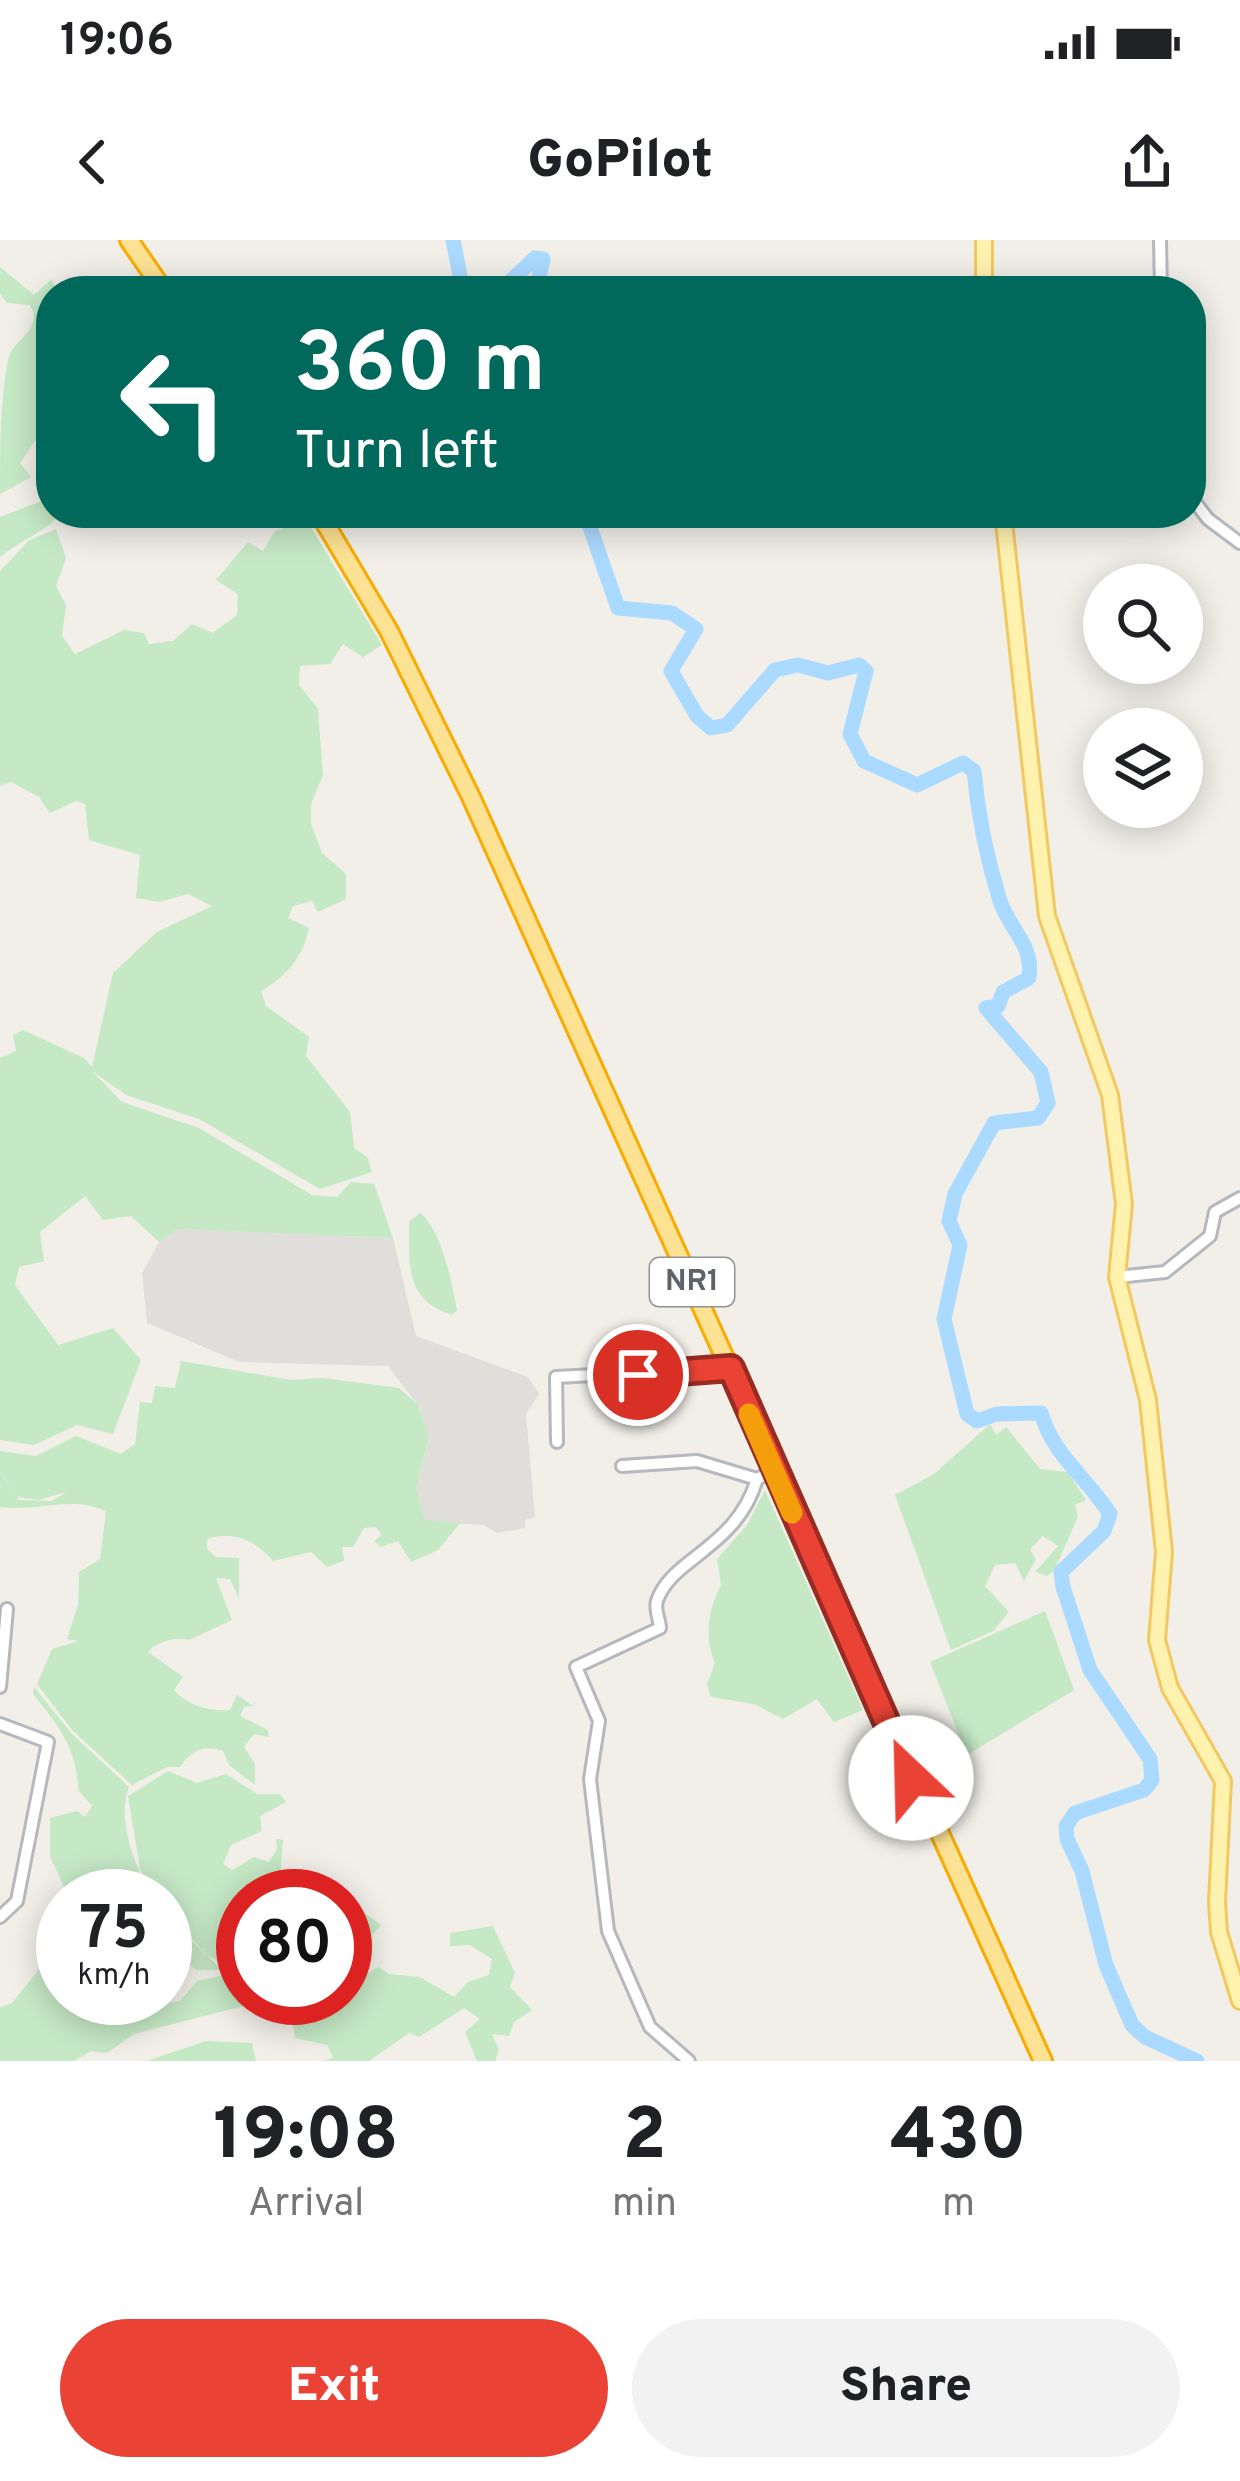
<!DOCTYPE html>
<style>
:root{--surface:#fff;--page:#f2f2f2;--text:#202124;--muted:#757577;--accent:#ea4335}
body{margin:0;font-family:Overpass,sans-serif;background:var(--page);color:var(--text);height:100vh;display:flex;flex-direction:column;font-size:45px;white-space:nowrap}
*{box-sizing:border-box;margin:0}
p{font-size:39px;color:var(--muted)}
.icon{flex:none;width:66px;height:66px;fill:none;stroke:currentColor;stroke-width:2;stroke-linecap:round;stroke-linejoin:round}
.map{position:relative;height:1821px;overflow:hidden}
.details{display:flex;flex-direction:column;background:var(--surface);flex:1}
.details>*{flex:none}
.guide{position:absolute;left:36px;top:36px;width:1170px;height:252px;border-radius:48px;box-shadow:0 6px 30px #0003;background:#00695c;color:#fff;overflow:hidden}
.controls{position:absolute;left:1083px;top:324px;display:grid;gap:24px}
.controls a{display:grid;place-items:center;width:120px;height:120px;border-radius:50%;background:var(--surface);box-shadow:0 6px 30px #0003;font-size:60px}
.speed{position:absolute;left:36px;top:1629px;display:flex;gap:24px;font-size:60px;font-weight:700;text-align:center}
.speed>*{display:grid;place-content:center;width:156px;height:156px;border-radius:50%;background:var(--surface);box-shadow:0 6px 30px #0003;line-height:1}
.speed small{font-size:30px;font-weight:400}
.speed .limit{border:18px solid #d22;background:#fff;color:#111}
.pin{position:absolute;display:grid;place-items:center;width:102px;height:102px;color:#fff;margin:-51px;border:6px solid #fff;border-radius:50%;box-shadow:0 3px 12px #0007}
.me{position:absolute;width:132px;margin:-66px;rotate:336deg;stroke-linejoin:round;filter:drop-shadow(0 0 9px #0008)}
.turn{display:flex;align-items:center;gap:42px;height:252px;padding:0 60px;font-size:54px}
.turn .icon{width:156px;height:156px;stroke-width:2.5}
.turn b{display:block;font-size:84px;line-height:102px}
.eta{display:flex;justify-content:space-evenly;align-items:center;height:204px;text-align:center}
.eta b{font-size:72px;font-weight:800;line-height:84px}
.button{display:flex;gap:24px;margin-top:auto;padding:24px 60px}
.button a{flex:1;height:138px;border-radius:72px;background:var(--accent);color:#fff;font-size:48px;font-weight:800;line-height:138px;text-align:center}
.button a+a{background:var(--page);color:var(--text)}
.status{display:flex;justify-content:space-between;align-items:center;height:84px;padding:0 60px;background:var(--surface);direction:ltr}
.status svg{height:33px;fill:currentColor}
header{display:flex;justify-content:space-between;align-items:center;height:156px;padding:0 60px;background:var(--surface);font-size:54px;font-weight:800}
.map>svg:first-child{display:block}
</style>
<div class="status"><b>19:06</b><svg viewBox="0 0 49 12"><path d="M0 12V9h3v3zM5 12V6h3v6zM10 12V3h3v9zM15 12V0h3v12zM26 1h20v11H26zM47 4h2v5h-2z"/></svg></div>
<header><svg class="icon" aria-label="back" viewBox="0 0 24 24"><path d="M15 5l-7 7 7 7"/></svg>GoPilot<svg class="icon" aria-label="share" viewBox="0 0 24 24"><path d="M12 15V3M7 8l5-5 5 5M5 13v7h14v-7"/></svg></header>
<div class="map">
<svg width="1240" height="1821" viewBox="0 0 1240 1821">
<rect width="100%" height="100%" fill="#f1efe8"/>
<path fill="#e0deda" d="M178 989 393 998 416 1096 528 1137 539 1154 526 1174 535 1277 525 1280V1288L497 1293 483 1285 425 1281 416 1248 429 1198 417 1164 388 1126 239 1122 147 1083 142 1033 159 1002Z"/>
<g fill="#c5e8c5">
<path d="M0 27 34 55 52 39 56 51H51V96L42 113 51 122V178L20 223 31 237 0 254C0 209 0 162 8 120 14 98 34 97 34 73L30 65 7 63 0 53Z"/>
<path d="M50 258 51 273H60C50 290 17 302 0 317V277Z"/>
<path d="M307 281 382 405 363 417 343 404 330 424 300 426 299 445 318 469 323 535 311 564V584L322 613 346 634V659L318 672 312 661 293 666 288 678 309 688C303 717 286 737 261 751L266 766 309 797 306 816 350 872 354 908 368 918 372 932 320 949 199 879 126 855 92 831 122 862 199 888 312 955 337 957 351 942 374 944 393 998 178 989 159 1002 131 976 103 980 85 956 40 992 44 1021 19 1027 15 1045 58 1105 113 1088 141 1120 113 1194 77 1185 34 1205 0 1200V818L16 811 13 795 23 790 84 818 92 827 113 733 157 692 212 666 188 654 159 662 136 658 140 615 89 600 85 564 76 561 50 573 39 557 11 542 0 546V331L28 301 56 289 66 318 56 346 66 365 62 396 75 414 124 390 144 393 149 404 173 401 192 384 213 393 237 375 238 354 216 340 248 302 263 311 275 291Z"/>
<path d="M420 973C442 990 452 1043 457 1070L452 1075C405 1060 409 1026 409 982Z"/>
<path d="M181 1121 291 1140 323 1138 399 1148 417 1164 429 1197 416 1248 425 1280 460 1283 438 1310 411 1322 398 1301 381 1307 374 1301 382 1295 376 1287 364 1288 353 1307H342L344 1321 327 1327 311 1312 273 1321C256 1301 233 1290 207 1299V1309L216 1317 239 1318V1358L230 1339 216 1338 232 1380 189 1400C177 1396 156 1402 148 1412L183 1437 174 1450C186 1465 211 1472 230 1470L237 1455 253 1466 244 1467 240 1476 268 1490 269 1497 254 1494 244 1507 255 1524V1545L229 1525 223 1511C204 1504 191 1511 180 1527H167L132 1545 73 1491 37 1444 52 1409 79 1401 67 1399 78 1365 79 1332 100 1319 106 1271C71 1255 38 1272 0 1267V1232L19 1260 52 1261 66 1252 39 1260 17 1257 0 1231V1211L36 1216 76 1196 121 1214 135 1204 140 1162 152 1163 155 1146 175 1148Z"/>
<path d="M990 1184 996 1195 1006 1187 1040 1229 1068 1232 1086 1260 1075 1265 1078 1277 1054 1331 1047 1336 1035 1332 1058 1306 1043 1296 1030 1309 1036 1319 1024 1341 1015 1323 995 1325 985 1346 1009 1372 993 1391 951 1410 895 1255 934 1234Z"/>
<path d="M765 1250 863 1470 834 1482 817 1459 783 1479 754 1464 711 1457 707 1444 715 1423C704 1399 708 1369 721 1345L717 1319 747 1285Z"/>
<path d="M1045 1371 1074 1450 967 1515 930 1422Z"/>
<path d="M34 1447 71 1493 129 1547C116 1579 135 1627 152 1656H68L50 1616V1578L77 1571 85 1577 92 1566 78 1550C78 1510 57 1483 33 1454Z"/>
<path d="M168 1531 197 1543 226 1534 257 1554H280L286 1562 260 1576 262 1591 231 1605 223 1624 232 1630 254 1617 269 1622 277 1609 276 1599 283 1600 280 1641 316 1656H243V1758H275L134 1794 107 1813 91 1811 74 1821H0V1767L12 1763 52 1713 63 1723V1758H103L96 1762 101 1770 119 1758H130L135 1768 180 1761 197 1741 238 1732 207 1715 165 1669V1656H156L140 1629 128 1556Z"/>
<path d="M345 1659 381 1685 362 1707 363 1722H347V1728Z"/>
<path d="M165 1674 222 1730H197L165 1711Z"/>
<path d="M493 1686 515 1733 510 1747 532 1770 514 1782 509 1796 492 1794 499 1810 495 1821H477L465 1792 480 1779 464 1768 419 1797 409 1793 369 1821H325L333 1817 327 1805 295 1798 291 1774 305 1758H345V1745L379 1727 389 1734 420 1737 454 1757 468 1742 489 1735 492 1719 470 1705 450 1706V1693Z"/>
<path d="M206 1801 252 1803 256 1821H147Z"/>
</g>
<g fill="none" stroke-linecap="round" stroke-linejoin="round">
<g stroke="#aadaff" stroke-width="15">
<path d="M453 0 463 51"/>
<path d="M500 51 535 18 543 19 536 51"/>
<path d="M585 273 618 368 672 373 696 389 671 431 697 476 711 488 727 485 775 430 798 425 828 433 859 425 866 431 850 494 864 521 917 545 963 523 974 531C978 576 987 619 1000 661 1010 690 1034 705 1029 738L1003 752 998 766 986 768 1041 832 1048 863 1038 878 994 883 955 954 949 981 960 1005 944 1079 967 1174 977 1181 997 1174 1041 1173C1054 1217 1086 1236 1110 1274L1104 1291 1061 1332 1063 1347 1090 1430 1150 1519 1152 1540 1144 1550 1075 1573 1066 1586 1067 1599 1082 1631 1106 1725 1132 1785 1145 1797 1197 1821"/>
</g>
<g stroke="#b5b8bc" stroke-width="16">
<g id="minor">
<path d="M1160 0 1161 51"/>
<path d="M1191 257 1208 279 1240 303"/>
<path d="M1117 1037 1165 1032 1210 996 1215 972 1240 958"/>
<path d="M557 1202 556 1137 731 1128"/>
<path d="M622 1226 697 1221 757 1239"/>
<path d="M0 1447 7 1369"/>
<path d="M0 1484 48 1502 17 1661 0 1677"/>
<path d="M689 1821 650 1787 608 1691 590 1539 599 1481 576 1427 660 1388C660 1381 654 1369 657 1361 671 1318 736 1309 757 1239L773 1231"/>
</g>
</g>
<g stroke="#f2c960" stroke-width="20">
<g id="major">
<path d="M984 0V51"/>
<path d="M1003 273 1047 676 1110 855 1124 964 1117 1037 1148 1160 1164 1312 1157 1400 1170 1448 1223 1541 1217 1662 1219 1692 1240 1761"/>
</g>
</g>
<g stroke="#f9ab00" stroke-width="22">
<g id="highway">
<path d="M129 0 164 51"/>
<path d="M319 273 389 391 471 557 1043 1821"/>
</g>
</g>
<use href="#minor" stroke="#fff" stroke-width="10"/>
<use href="#major" stroke="#fff2af" stroke-width="14"/>
<use href="#highway" stroke="#fde293" stroke-width="16"/>
</g>
<g fill="none" stroke-linecap="round" stroke-linejoin="round">
<g stroke="#982c22" stroke-width="30">
<path id="route" d="M638 1135 731 1128 911 1538"/>
</g>
<use href="#route" stroke="#ea4335" stroke-width="21"/>
<path stroke="#f59e0b" stroke-width="21" d="M749 1174 792 1273"/>
</g>
<g text-anchor="middle" dominant-baseline="central" stroke-width="9" stroke-linejoin="round" paint-order="stroke">
<rect fill="#fff" stroke="#8f9295" stroke-width="3" x="650" y="1018" width="84" height="48" rx="9"/>
<g font-size="30" font-weight="bold" fill="#5f6368">
<text x="692" y="1042">NR1</text>
</g>
</g>
</svg>
<div class="controls">
<a><svg class="icon" aria-label="search" viewBox="0 0 24 24"><circle cx="10" cy="10" r="6"/><path d="M15 15l6 6"/></svg></a>
<a><svg class="icon" aria-label="layers" viewBox="0 0 24 24"><path d="M12 4l9 5-9 5-9-5zM3 14l9 5 9-5"/></svg></a>
</div>
<div class="speed"><div>75<small>km/h</small></div><div class="limit">80</div></div>
<div class="pin" style="left:638px;top:1135px;background:#d93025"><svg class="icon" aria-label="arrive" viewBox="0 0 24 24"><path d="M6 21V4h12l-3 4 3 4H6"/></svg></div>
<svg class="me" style="left:911px;top:1538px" viewBox="-20 -20 40 40"><circle r="19" fill="#fff"/><path d="M0-13L10 11 0 6-10 11z" fill="#ea4335"/></svg>
<div class="guide">
<div class="turn"><svg class="icon" aria-label="left" viewBox="0 0 24 24"><path d="M17 20v-9H6M10 6l-5 5 5 5"/></svg><div><b>360 m</b>Turn left</div></div>
</div>
</div>
<section class="details">
<div class="eta">
<div><b>19:08</b><p>Arrival</p></div>
<div><b>2</b><p>min</p></div>
<div><b>430</b><p>m</p></div>
</div>
<div class="button"><a>Exit</a><a>Share</a></div>
</section>
